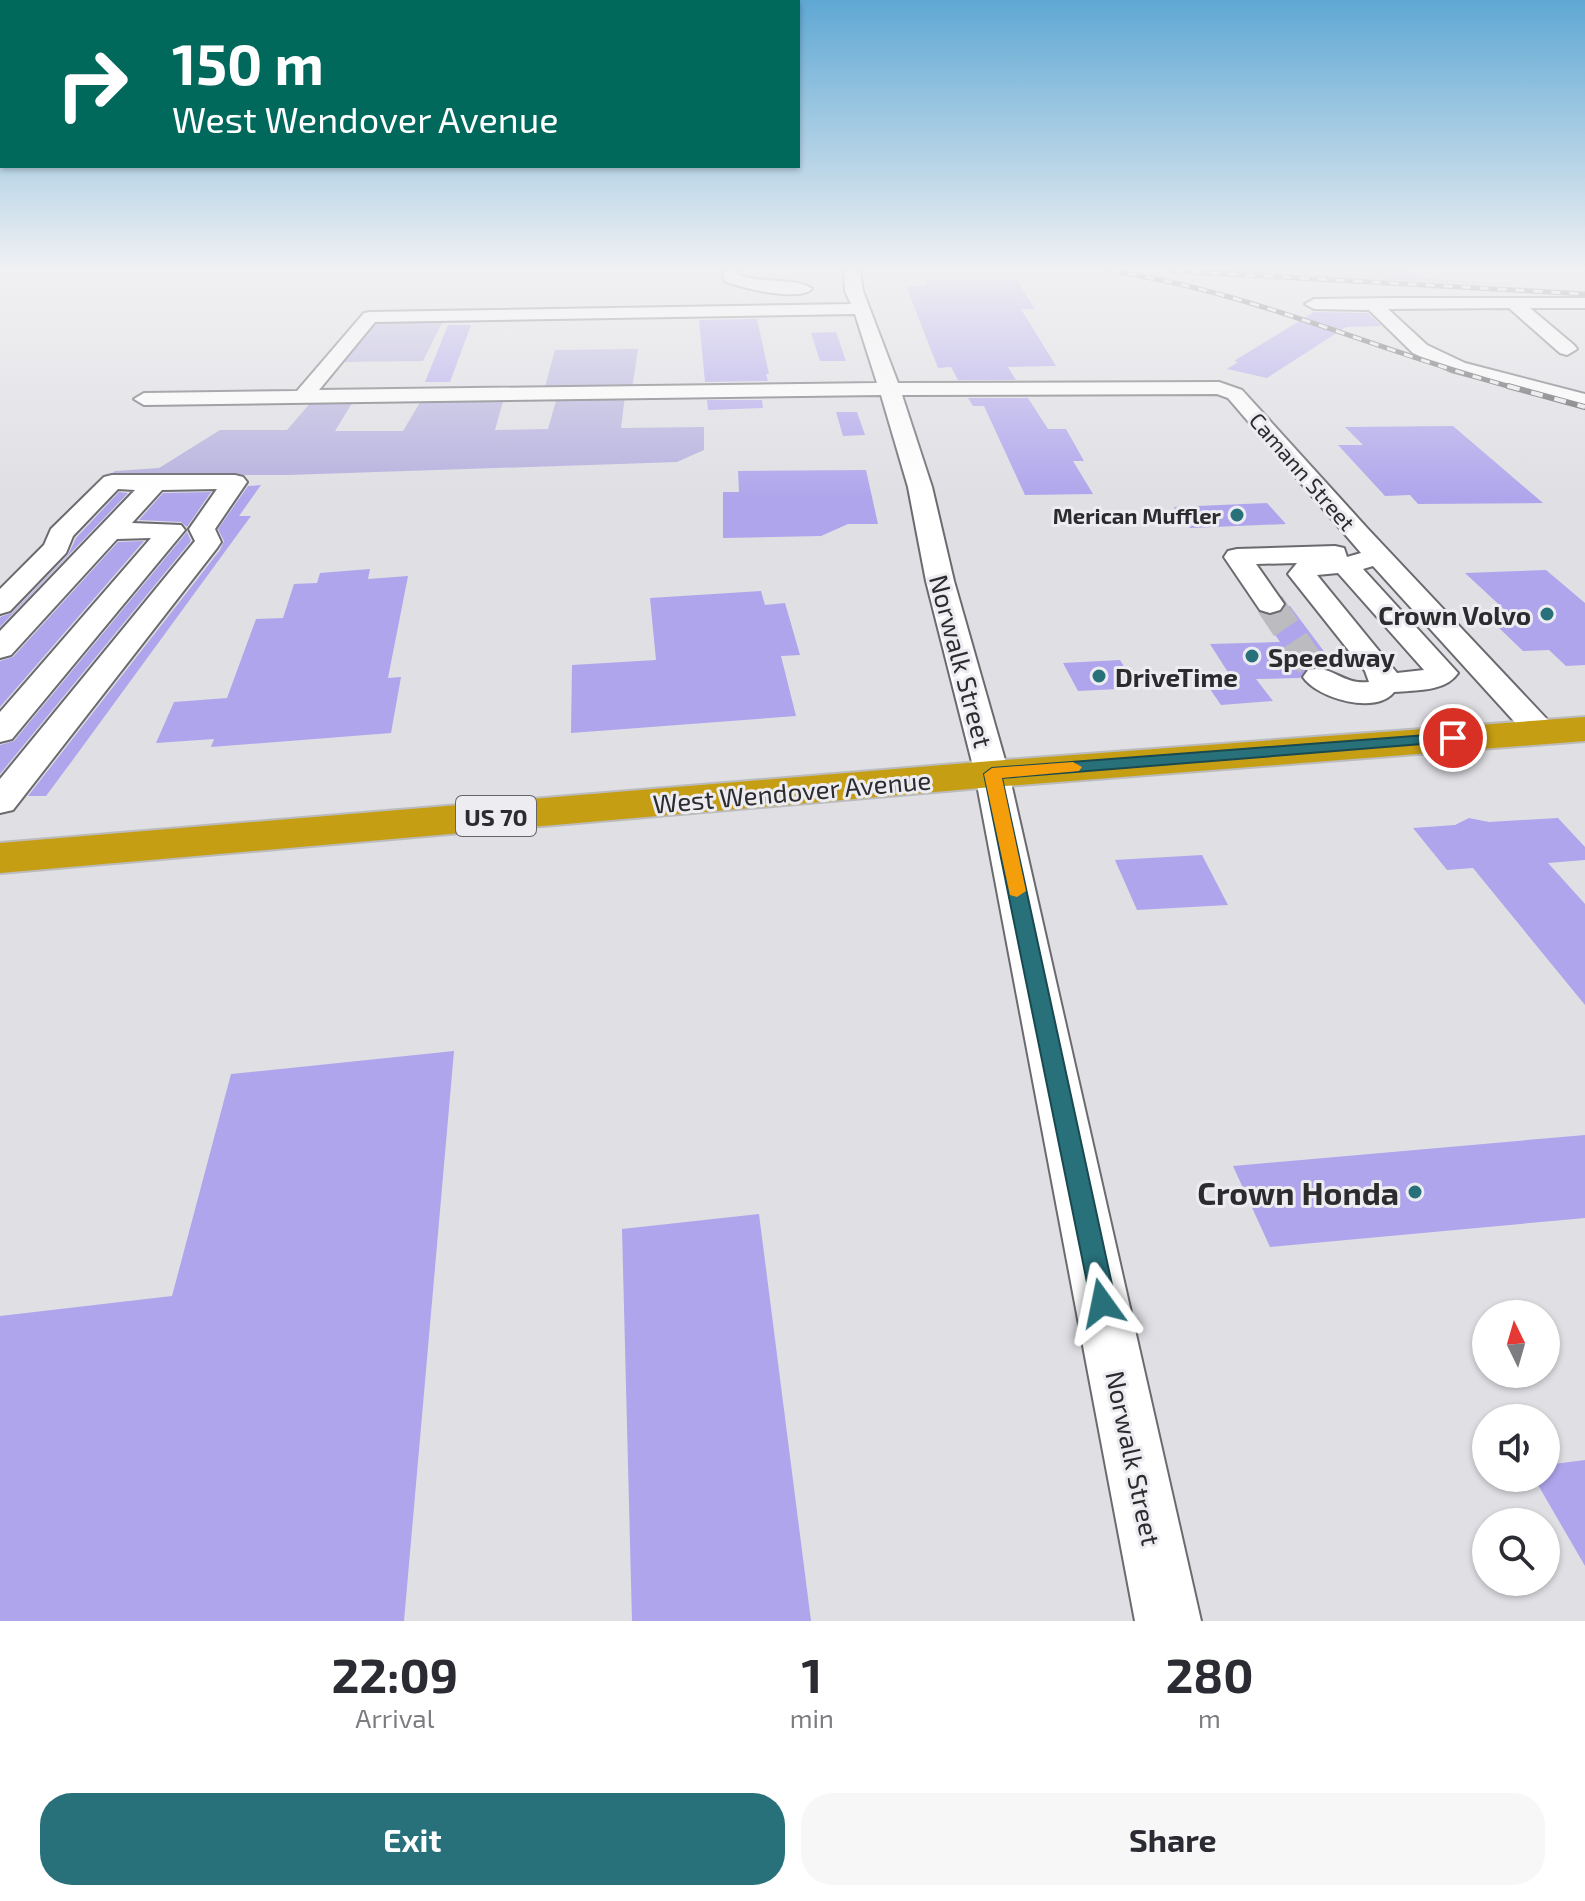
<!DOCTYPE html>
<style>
:root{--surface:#fff;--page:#f7f7f7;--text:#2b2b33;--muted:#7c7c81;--accent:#28717b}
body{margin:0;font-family:"Exo 2",sans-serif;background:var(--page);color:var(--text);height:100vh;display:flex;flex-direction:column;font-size:30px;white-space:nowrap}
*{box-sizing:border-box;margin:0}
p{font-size:26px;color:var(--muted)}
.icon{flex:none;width:44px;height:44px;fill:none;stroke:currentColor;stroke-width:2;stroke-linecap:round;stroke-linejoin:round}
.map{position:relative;height:1621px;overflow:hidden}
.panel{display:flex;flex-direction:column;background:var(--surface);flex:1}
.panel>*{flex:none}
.guide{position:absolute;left:0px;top:0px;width:800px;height:168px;box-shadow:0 2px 6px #0004;background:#00695c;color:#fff;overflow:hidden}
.needle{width:52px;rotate:355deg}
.fabs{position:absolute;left:1472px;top:1300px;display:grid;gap:16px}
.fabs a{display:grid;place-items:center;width:88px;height:88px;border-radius:50%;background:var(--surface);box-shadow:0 2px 6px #0004;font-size:40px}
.pin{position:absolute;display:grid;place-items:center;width:68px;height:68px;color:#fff;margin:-34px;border:4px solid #fff;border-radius:50%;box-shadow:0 2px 8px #0007}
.me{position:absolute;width:88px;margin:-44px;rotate:348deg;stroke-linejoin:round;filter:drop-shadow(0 0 6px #0008)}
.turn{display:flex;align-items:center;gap:28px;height:168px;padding:0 40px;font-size:36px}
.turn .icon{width:104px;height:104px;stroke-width:2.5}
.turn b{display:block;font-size:56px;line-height:68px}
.eta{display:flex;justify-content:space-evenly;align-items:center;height:136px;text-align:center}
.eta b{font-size:48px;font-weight:700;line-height:56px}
.primary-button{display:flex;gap:16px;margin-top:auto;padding:16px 40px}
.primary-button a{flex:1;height:92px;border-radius:32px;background:var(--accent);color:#fff;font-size:32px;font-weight:700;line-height:92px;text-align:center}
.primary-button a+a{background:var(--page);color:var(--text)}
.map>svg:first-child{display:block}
</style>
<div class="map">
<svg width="1585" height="1621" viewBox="0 0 1585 1621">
<rect width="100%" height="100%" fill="#dfdfe4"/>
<g fill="#b5b0de">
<path d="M1206 271H1414L1420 278 1537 286Z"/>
<path d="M444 319 423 361 343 362 377 321Z"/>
<path d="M638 349 632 389 544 390 555 350Z"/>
<path d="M625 396 621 428 704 427V450L677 462 288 475H110L115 471 159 468 220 430H287L312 401 354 400 335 431H403L422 399 504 398 495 430 548 429 557 397Z"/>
</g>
<g fill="#afa5ec">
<path d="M924 280H1017L1035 309H1021L1056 366 1008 367 1016 380H958L951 367 938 368 906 286H926Z"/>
<path d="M1314 312 1368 313 1381 326 1346 327 1267 378 1227 369 1238 362 1234 361Z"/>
<path d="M757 319 769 374H766L768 381 705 382 699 320Z"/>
<path d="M448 325H471L450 382H425Z"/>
<path d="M836 332 846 361H820L811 333Z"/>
<path d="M968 398H1028L1048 429H1066L1084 461H1073L1093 494 1025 495 984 406H973Z"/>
<path d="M707 400H762L763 408 708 410Z"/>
<path d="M836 412H857L865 435 843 436Z"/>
<path d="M1453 426 1543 503 1418 504 1410 495 1385 496 1338 445H1363L1345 427Z"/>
<path d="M866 470 878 524H848L821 536 723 538V492H739L738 471Z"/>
<path d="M261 485 239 516H251L72 761 46 796H28L220 550 224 541 218 529 248 486Z"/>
<path d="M119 492 128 493 0 627V617L12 613 68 555 76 538Z"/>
<path d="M211 492 187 527 181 522 139 520 163 493Z"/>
<path d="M1267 503 1286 524 1190 528 1174 507Z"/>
<path d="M187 532 191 541 0 774V745L14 741Z"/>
<path d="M144 541 0 707V661L13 657 118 542Z"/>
<path d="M370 569 368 579 408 576 388 678 401 677 391 733 211 747 214 739 156 743 174 702 227 698 256 619 283 618 294 584 317 583 320 573Z"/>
<path d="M1546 570 1585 603V665L1566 666 1549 650 1523 651 1497 626 1521 625 1465 573Z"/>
<path d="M761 591 765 605 785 603 800 655 781 656 796 716 571 733 572 665 656 660 650 598Z"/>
<path d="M1286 606H1290L1329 658 1317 659 1323 667H1308L1300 678 1256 679 1273 701 1221 705 1201 676 1229 674 1210 644 1280 642 1261 614 1271 616 1281 613Z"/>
<path d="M1120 660 1137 688 1078 691 1063 663Z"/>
<path d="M1469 818 1489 822 1558 818 1585 847V860L1548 863 1585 904V1005L1473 868 1447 870 1413 828 1455 825Z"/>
<path d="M1202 855 1228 905 1137 910 1115 860Z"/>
<path d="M454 1051 404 1621H0V1316L172 1296 231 1074Z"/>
<path d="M1585 1135V1218L1270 1247 1233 1166Z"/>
<path d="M759 1214 811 1621H632L622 1229Z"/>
<path d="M1585 1460V1566L1534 1478H1546V1465Z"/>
</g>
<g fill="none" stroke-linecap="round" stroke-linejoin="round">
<path stroke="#bbbbc0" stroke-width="29" stroke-dasharray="29 15" stroke-linecap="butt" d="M1270 604 1319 677"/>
<g stroke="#6b6a6f" stroke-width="4">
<g id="minor">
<path d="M723 271H739V275C760 284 798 277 812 289 798 302 742 288 724 281Z"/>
<path d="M844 271H860L863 291 898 383 1219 382 1242 390 1368 529 1559 732 1554 739 1542 742 1530 739 1373 566 1363 569 1458 673C1445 692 1416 690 1394 692 1377 715 1318 699 1303 677L1308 670C1333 664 1341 685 1369 682L1365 671 1288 574 1297 563 1256 564 1284 604 1280 610 1270 613 1260 610 1224 557 1228 551 1237 549 1335 546 1344 548 1347 557 1361 553 1228 398 1217 394 902 395 932 487 954 581 1009 774 1201 1621H1135L975 774 926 581 908 487 881 395 144 405 134 399 144 393 297 391 364 313 370 312 851 304 845 291ZM855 314 877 383 319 390 375 322ZM1338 573 1424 670 1397 673 1317 575Z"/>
<path d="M1391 298H1585V308H1530L1574 345 1577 349 1567 355 1560 353 1509 308 1388 309 1427 345 1465 363 1585 394V406L1451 371 1413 353 1369 310 1314 309 1305 304 1314 299Z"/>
<path d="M112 475H235L243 477 247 482 215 529 221 542 217 548 13 810 0 813V779L195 541 189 529 217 489 162 490 132 523 181 525 185 530 12 739 0 742V712L151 538 117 539 11 655 0 658V631L135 490 118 489 73 536 66 553 10 611 0 614V589L44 545 51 529 104 477Z"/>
</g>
</g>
<g stroke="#bbbbbc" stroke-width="4">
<path id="highway" d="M1585 717V741L992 787 0 873V843L992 761Z"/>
</g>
<use href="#minor" fill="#fff" fill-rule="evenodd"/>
<use href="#highway" fill="#c69e13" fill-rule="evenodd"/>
<g stroke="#535355" stroke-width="5">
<g id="rail-far1">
<path d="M1110 271C1251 291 1379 352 1515 388"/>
<path d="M1174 271 1585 294"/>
</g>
</g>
<g stroke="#535355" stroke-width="6">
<path id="rail" d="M1508 386 1585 407"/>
</g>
<use href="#rail-far1" stroke="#ececf1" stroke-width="3" stroke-dasharray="9" stroke-linecap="butt"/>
<use href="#rail" stroke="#ececf1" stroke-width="4" stroke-dasharray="12" stroke-linecap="butt"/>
</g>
<linearGradient id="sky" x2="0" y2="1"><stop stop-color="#5fa8d4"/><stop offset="0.54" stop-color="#f1f1f3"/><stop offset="1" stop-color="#f1f1f3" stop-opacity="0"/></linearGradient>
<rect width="1585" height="498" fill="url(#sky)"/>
<path fill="#28717b" stroke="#1a4950" stroke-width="2" d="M1453 733 1461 738 1459 741 1002 778 1116 1303 1112 1312 1102 1316 1093 1312 984 774 992 768Z"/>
<path fill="#f59e0b" d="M1073 762 1082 767 1079 771 1002 778 1026 891 1017 897 1010 895 984 774 992 768Z"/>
<g fill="#28717b" stroke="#ececf1" stroke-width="3">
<circle cx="1237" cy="515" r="8"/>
<circle cx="1547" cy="614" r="8"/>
<circle cx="1252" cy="656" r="8"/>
<circle cx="1099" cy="676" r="8"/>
<circle cx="1415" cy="1192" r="8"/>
</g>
<g text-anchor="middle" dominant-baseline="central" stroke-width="6" stroke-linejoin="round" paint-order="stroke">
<g font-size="22" fill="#2c2c2e" stroke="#ececf1">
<text transform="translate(1303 471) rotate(49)">Camann Street</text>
</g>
<g font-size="22" font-weight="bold" fill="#2c2c2e" stroke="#ececf1" text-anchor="end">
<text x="1221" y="515">Merican Muffler</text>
</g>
<rect fill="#ececf1" stroke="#666668" stroke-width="2" x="456" y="796" width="80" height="40" rx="6"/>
<g font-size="24" font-weight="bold" fill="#2c2c2e">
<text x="496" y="816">US 70</text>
</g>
<g font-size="26" font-weight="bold" fill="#2c2c2e" stroke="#ececf1" text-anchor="start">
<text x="1531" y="614" text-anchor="end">Crown Volvo</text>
<text x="1268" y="656">Speedway</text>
<text x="1115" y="676">DriveTime</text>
</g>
<g font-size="26" fill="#2c2c2e" stroke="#ececf1">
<text transform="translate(962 661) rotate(75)">Norwalk Street</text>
<text transform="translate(792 791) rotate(-5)">West Wendover Avenue</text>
<text transform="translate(1134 1458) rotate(78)">Norwalk Street</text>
</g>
<g font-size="32" font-weight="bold" fill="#2c2c2e" stroke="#ececf1" text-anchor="end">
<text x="1399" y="1192">Crown Honda</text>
</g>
</g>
</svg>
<div class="fabs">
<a><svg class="needle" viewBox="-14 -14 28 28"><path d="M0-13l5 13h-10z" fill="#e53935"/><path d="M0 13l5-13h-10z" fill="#7c7c81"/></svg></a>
<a><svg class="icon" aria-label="sound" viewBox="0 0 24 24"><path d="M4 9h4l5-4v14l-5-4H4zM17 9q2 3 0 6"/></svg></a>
<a><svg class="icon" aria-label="search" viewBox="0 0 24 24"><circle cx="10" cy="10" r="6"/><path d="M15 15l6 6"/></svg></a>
</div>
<div class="pin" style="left:1453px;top:738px;background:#d93025"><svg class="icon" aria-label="arrive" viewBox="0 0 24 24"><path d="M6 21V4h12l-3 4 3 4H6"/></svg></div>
<svg class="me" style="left:1102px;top:1303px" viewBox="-20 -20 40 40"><path d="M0-17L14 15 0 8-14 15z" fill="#28717b" stroke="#fff" stroke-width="4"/></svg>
<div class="guide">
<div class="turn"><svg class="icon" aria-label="right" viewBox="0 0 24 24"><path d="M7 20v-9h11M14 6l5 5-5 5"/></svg><div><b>150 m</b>West Wendover Avenue</div></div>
</div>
</div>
<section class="panel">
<div class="eta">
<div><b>22:09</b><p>Arrival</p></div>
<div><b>1</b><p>min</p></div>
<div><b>280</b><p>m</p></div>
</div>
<div class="primary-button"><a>Exit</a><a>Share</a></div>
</section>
